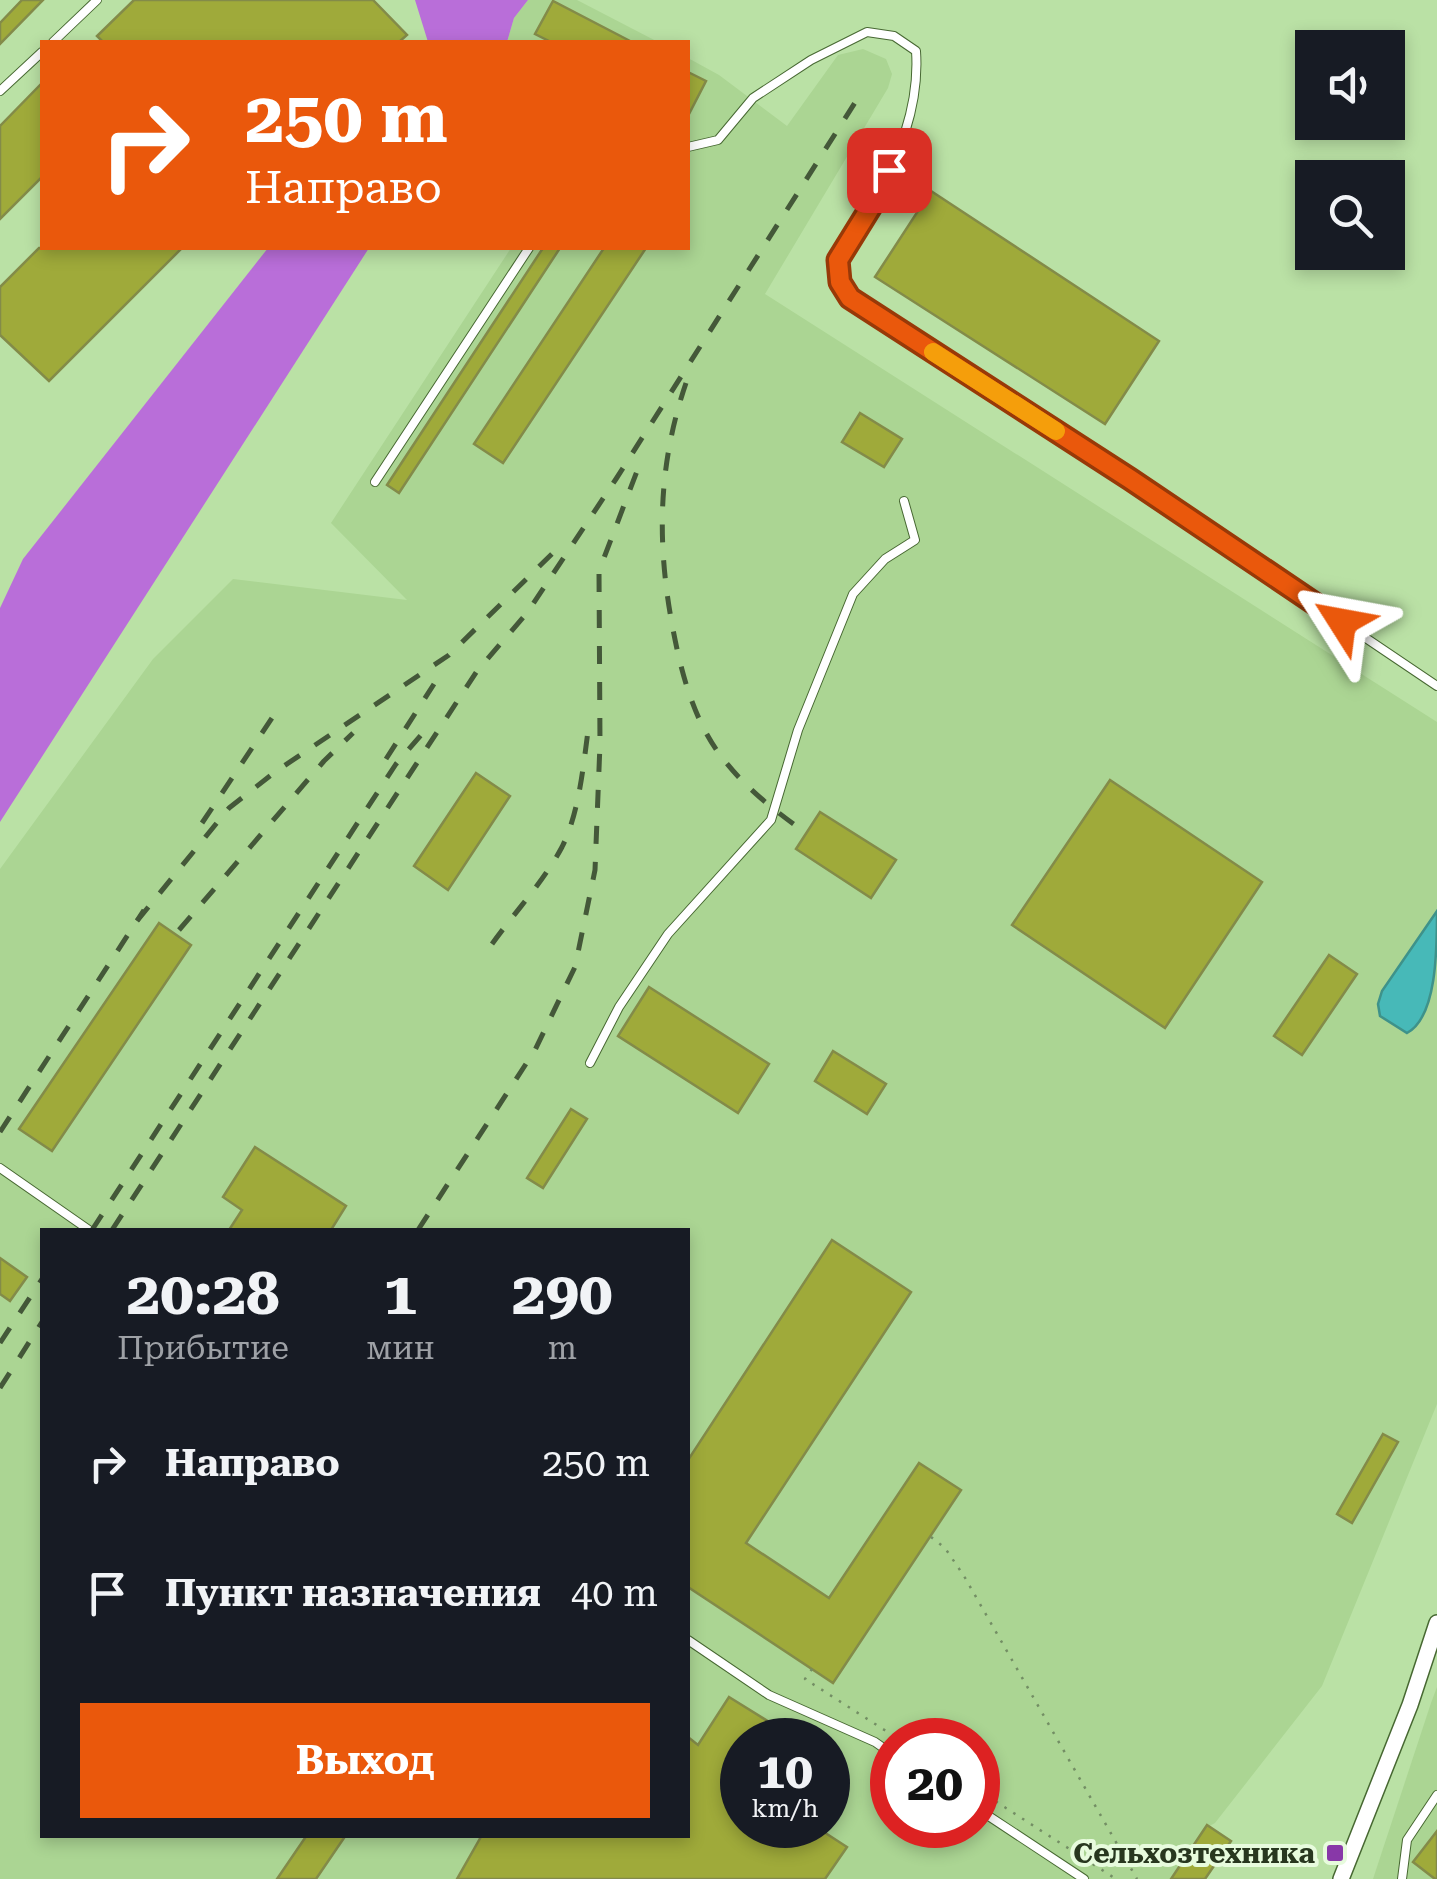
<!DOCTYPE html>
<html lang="ru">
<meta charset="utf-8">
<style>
:root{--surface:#171b24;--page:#242831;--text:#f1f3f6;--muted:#9ea1a6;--accent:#ea580c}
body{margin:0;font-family:"Roboto Serif",serif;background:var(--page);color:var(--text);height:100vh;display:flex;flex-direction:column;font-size:38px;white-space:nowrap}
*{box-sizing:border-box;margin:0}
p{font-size:32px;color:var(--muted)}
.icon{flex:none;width:55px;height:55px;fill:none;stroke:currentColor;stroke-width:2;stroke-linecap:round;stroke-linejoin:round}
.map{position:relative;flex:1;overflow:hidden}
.drawer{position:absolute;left:40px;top:1228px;width:650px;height:610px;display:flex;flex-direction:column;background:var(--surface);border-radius:0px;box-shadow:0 5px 15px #0003}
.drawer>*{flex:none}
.guide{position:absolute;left:40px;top:40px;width:650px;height:210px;border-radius:0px;box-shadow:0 5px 15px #0003;background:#ea580c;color:#fff;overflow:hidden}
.fabs{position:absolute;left:1295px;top:30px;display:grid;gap:20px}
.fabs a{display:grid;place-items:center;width:110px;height:110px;border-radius:0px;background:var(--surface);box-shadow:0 5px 15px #0003;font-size:50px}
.speed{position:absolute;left:720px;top:1718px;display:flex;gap:20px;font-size:50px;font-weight:700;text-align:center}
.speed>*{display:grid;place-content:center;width:130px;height:130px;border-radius:50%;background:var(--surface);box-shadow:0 5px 15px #0003;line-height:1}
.speed small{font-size:25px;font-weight:400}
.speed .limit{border:15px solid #d22;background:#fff;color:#111}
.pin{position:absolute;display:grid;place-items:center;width:85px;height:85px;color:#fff;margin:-42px;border-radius:20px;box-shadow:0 5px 15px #0006}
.me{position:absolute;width:110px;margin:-55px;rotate:304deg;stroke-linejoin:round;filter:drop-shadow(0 0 8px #0008)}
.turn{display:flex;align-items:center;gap:35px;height:210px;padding:0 40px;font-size:45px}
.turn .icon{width:130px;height:130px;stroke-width:2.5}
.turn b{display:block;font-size:70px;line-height:85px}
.eta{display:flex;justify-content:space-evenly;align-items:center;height:170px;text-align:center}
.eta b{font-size:60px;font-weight:700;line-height:70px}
.button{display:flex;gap:20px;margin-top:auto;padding:20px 40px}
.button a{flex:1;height:115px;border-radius:0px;background:var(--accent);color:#fff;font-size:40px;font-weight:700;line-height:115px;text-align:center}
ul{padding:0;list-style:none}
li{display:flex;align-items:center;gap:30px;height:130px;padding:0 40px}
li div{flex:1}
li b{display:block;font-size:38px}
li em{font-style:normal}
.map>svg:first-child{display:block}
</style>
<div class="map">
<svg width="1437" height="1879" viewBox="0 0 1437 1879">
<rect width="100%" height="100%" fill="#bae1a5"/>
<g fill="#abd593" fill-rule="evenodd">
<path d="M528 0H577L658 42H507L514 18Z"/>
<path d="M863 49 886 59 892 74 888 88 765 294 1437 722V1404L1322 1686 1215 1823 1204 1829 1170 1879H0V869L153 659 233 579 407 600 331 523 511 248H688V58L719 75 787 126 838 55ZM42 1230H688V1835H42ZM742 1740H828V1825H742ZM892 1740H978V1825H892Z"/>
<path d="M1437 1687V1879H1373L1431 1703Z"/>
</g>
<g fill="#b96ed9">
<path d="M415 0H528L514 18 507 42H428Z"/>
<path d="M268 248H369L0 822V608L23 559Z"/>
</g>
<path fill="#47b9b8" stroke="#3e928a" stroke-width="2.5" d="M1437 911C1437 949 1437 1017 1407 1033L1380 1016 1378 1004 1382 991Z"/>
<g fill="#9faa3a" stroke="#838b49" stroke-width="2.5">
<path d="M22 0H43L0 44V23Z"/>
<path d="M134 0H373L407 35 399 42H103L97 36Z"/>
<path d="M553 1 632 42H551L535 34Z"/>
<path d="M688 72 706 81 688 116Z"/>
<path d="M42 83V177L0 219V126Z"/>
<path d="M931 191 1159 341 1105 424 875 277Z"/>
<path d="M39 248H182L49 381 0 335V287Z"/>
<path d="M543 248H560L399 493 387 485Z"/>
<path d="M604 248H646L503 463 474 444Z"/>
<path d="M860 413 902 439 884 467 842 442Z"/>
<path d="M476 773 510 796 448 890 414 866Z"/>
<path d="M1110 780 1262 882 1165 1028 1012 925Z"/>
<path d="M820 812 896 860 871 898 796 849Z"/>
<path d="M159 923 191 945 52 1151 19 1129Z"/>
<path d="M1329 955 1357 974 1302 1055 1274 1036Z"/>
<path d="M649 987 769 1064 738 1113 618 1036Z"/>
<path d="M833 1051 886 1084 867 1114 815 1081Z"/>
<path d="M571 1109 587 1119 543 1188 527 1178Z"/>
<path d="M255 1147 346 1206 331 1230H229L242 1210 223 1197Z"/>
<path d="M832 1240 911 1292 746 1543 829 1598 919 1463 961 1490 833 1683 688 1587V1460Z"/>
<path d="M0 1258 27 1277 10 1301 0 1294Z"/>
<path d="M1383 1434 1398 1442 1352 1523 1337 1514Z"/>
<path d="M729 1697 798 1740H742V1825H813L847 1847 825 1879H457L482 1835H688V1737L698 1745Z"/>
<path d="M1207 1825 1231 1841 1205 1879H1171Z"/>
<path d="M1437 1831V1879H1435L1413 1862Z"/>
<path d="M307 1835H346L316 1879H277Z"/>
</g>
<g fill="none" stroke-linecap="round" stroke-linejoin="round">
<g stroke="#476832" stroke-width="10">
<g id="lane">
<path d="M53 42 97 0"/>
<path d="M0 91 42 52"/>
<path d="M688 147 718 140 753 98 811 60 867 32 894 36 916 51C920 107 898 159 871 208 861 223 841 244 839 262 836 276 843 287 850 298L1130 479 1437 686"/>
<path d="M375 482 529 248"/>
<path d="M590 1063 619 1007 668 934 771 820 798 730 853 594 885 559 915 540 904 501"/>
<path d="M0 1168 89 1230"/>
<path d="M688 1640 769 1695 875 1742 892 1754"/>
<path d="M978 1809 1084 1879"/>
<path d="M1402 1879 1407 1840 1437 1795"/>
</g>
</g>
<g stroke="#476832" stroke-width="18">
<path id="street" d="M1341 1879 1410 1705 1437 1623"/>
</g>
<g stroke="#738e64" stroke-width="2.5" stroke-dasharray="2.5 8" stroke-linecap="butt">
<path d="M931 1537 945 1548 964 1576 1137 1879"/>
<path d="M812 1669 805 1679 900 1740"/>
<path d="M978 1790 1116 1879"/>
</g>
<use href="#lane" stroke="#fff" stroke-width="8"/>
<use href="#street" stroke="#fff" stroke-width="15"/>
<g stroke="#445839" stroke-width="5" stroke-dasharray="18 18" stroke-linecap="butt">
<path d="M686 383C655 474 657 557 677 649 685 686 698 726 721 756 744 787 775 811 806 833"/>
<path d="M386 759 434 684"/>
<path d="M202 823 280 706"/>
<path d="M137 921 229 808 275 772 449 655 562 544"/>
<path d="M179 930 324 761 353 733"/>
<path d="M492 944C515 912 544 881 562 847 579 813 583 768 588 731"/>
<path d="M0 1132 144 910"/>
<path d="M92 1230 396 764 421 735"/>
<path d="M112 1230 477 671 527 613 616 479 863 90"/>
<path d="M418 1230 535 1050 575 967 595 870 600 744 599 571 642 458"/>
<path d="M0 1343 42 1279"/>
<path d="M0 1388 42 1322"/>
</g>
</g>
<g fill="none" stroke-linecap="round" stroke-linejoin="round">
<g stroke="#983908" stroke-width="25">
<path id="route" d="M889 170 872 205 838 260 840 282 850 298 1130 479 1342 622"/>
</g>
<use href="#route" stroke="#ea580c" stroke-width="18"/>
<path stroke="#f59e0b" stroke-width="18" d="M933 352 1056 431"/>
</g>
<rect fill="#8838a8" stroke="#e7fbdd" stroke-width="4" x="1325" y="1843" width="20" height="20" rx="5"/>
<g text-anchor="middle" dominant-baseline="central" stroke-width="8" stroke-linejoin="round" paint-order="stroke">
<g font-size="28" font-weight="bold" fill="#28371f" stroke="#e7fbdd" text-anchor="end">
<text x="1315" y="1853">Сельхозтехника</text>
</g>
</g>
</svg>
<div class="fabs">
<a><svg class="icon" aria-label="sound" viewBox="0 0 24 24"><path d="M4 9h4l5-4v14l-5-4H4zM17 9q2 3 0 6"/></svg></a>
<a><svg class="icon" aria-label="search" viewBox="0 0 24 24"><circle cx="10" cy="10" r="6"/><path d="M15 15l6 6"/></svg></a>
</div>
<div class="speed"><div>10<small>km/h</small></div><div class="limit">20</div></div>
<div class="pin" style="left:889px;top:170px;background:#d93025"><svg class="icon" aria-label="arrive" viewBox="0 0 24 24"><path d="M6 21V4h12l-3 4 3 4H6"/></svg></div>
<svg class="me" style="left:1342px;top:622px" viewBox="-20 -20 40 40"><path d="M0-17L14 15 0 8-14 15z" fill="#ea580c" stroke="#fff" stroke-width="4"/></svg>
<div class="guide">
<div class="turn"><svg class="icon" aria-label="right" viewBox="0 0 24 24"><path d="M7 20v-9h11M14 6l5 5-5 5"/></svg><div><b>250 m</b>Направо</div></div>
</div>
<section class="drawer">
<div class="eta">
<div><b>20:28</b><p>Прибытие</p></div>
<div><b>1</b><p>мин</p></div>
<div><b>290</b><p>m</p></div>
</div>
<ul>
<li><svg class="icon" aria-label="right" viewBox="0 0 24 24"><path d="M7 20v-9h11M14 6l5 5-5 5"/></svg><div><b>Направо</b></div><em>250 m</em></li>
<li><svg class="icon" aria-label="arrive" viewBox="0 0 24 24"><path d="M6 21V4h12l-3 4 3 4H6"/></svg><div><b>Пункт назначения</b></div><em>40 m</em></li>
</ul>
<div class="button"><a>Выход</a></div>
</section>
</div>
